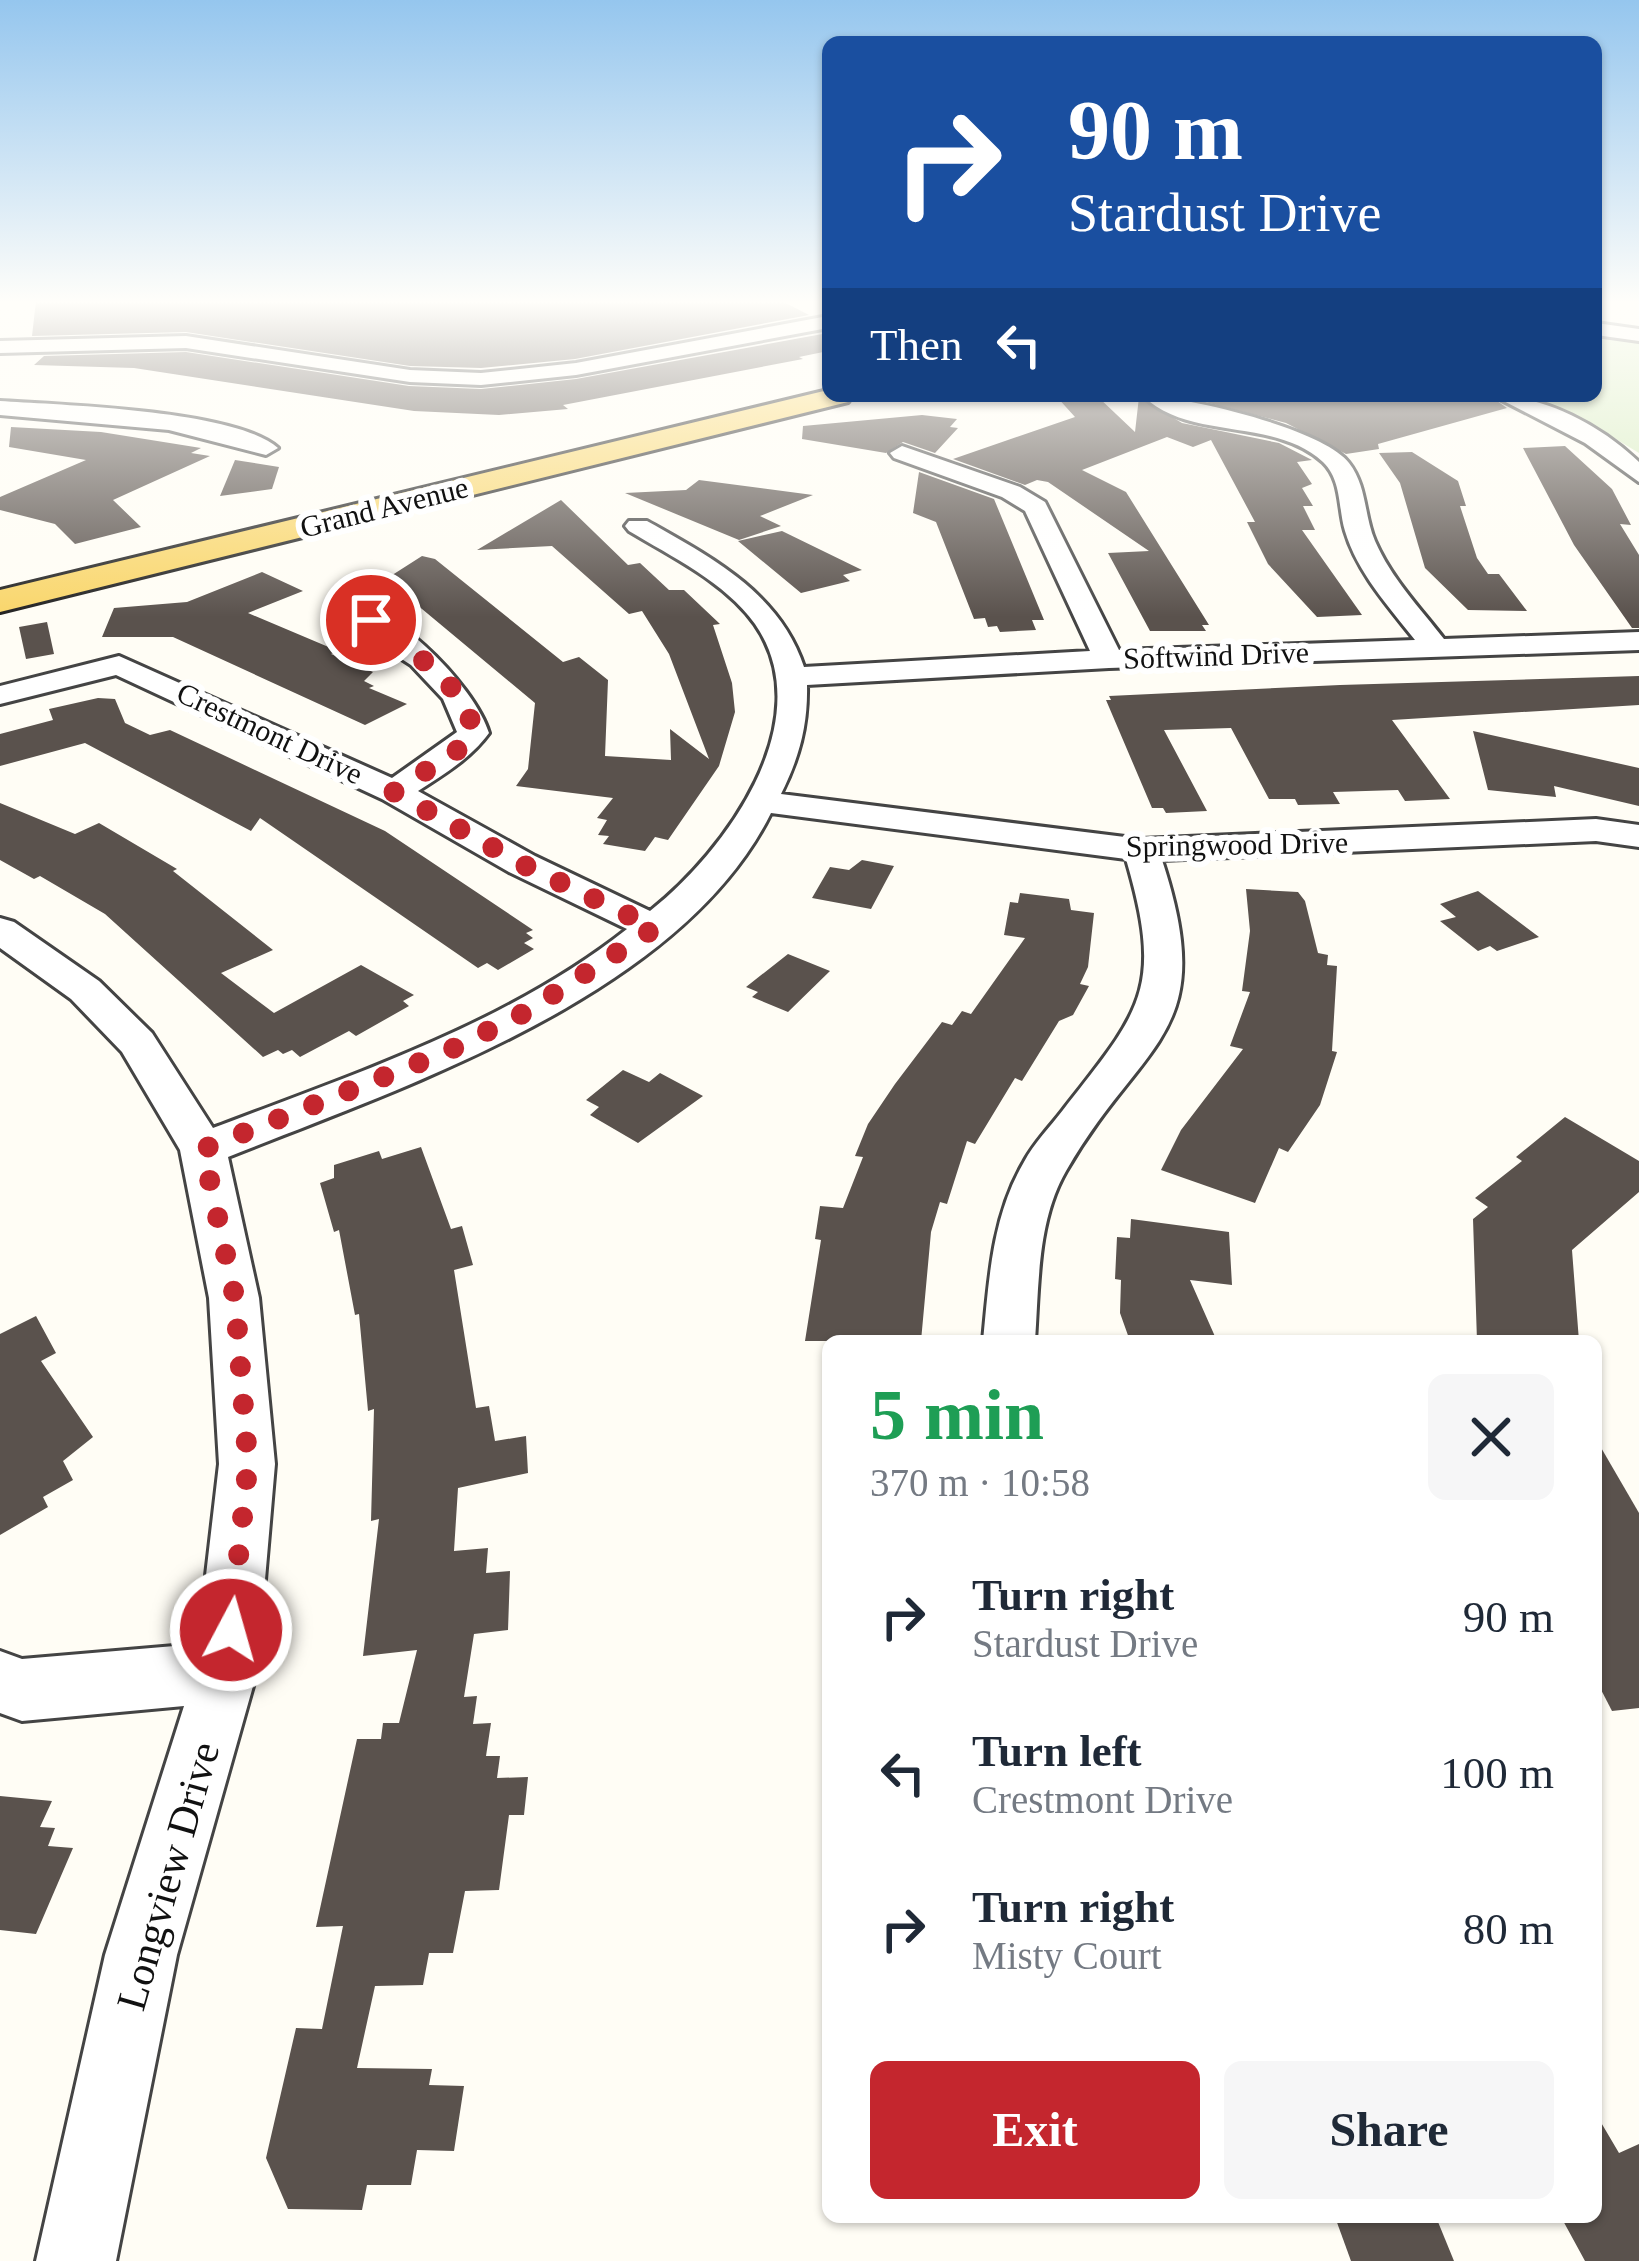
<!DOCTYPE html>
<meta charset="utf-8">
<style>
:root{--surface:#fff;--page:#f6f6f7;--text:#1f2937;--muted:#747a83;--accent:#c4262e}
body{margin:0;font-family:"Times New Roman",serif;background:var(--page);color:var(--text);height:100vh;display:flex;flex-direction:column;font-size:45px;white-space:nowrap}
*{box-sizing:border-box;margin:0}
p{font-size:39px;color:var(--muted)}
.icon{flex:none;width:66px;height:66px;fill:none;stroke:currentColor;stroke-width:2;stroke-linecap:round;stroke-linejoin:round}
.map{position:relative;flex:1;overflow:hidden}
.details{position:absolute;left:822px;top:1335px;width:780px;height:888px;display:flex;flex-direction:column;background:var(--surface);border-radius:18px;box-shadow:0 3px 9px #0004}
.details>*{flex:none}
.guide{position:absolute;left:822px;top:36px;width:780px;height:366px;border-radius:18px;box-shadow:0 3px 9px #0004;background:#1a4fa0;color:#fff;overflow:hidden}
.pin{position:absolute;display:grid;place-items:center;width:102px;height:102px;color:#fff;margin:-51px;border:6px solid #fff;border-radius:50%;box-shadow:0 3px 12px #0007}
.me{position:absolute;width:132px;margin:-66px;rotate:6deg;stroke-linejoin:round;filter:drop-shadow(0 0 9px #0008)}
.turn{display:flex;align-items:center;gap:42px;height:252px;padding:0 48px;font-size:54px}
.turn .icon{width:156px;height:156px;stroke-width:2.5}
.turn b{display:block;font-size:84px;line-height:102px}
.then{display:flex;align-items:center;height:114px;padding:0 48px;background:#0003;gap:24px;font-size:45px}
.round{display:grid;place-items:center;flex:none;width:126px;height:126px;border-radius:18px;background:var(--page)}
.summary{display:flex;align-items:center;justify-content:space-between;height:204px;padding:0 48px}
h1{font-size:72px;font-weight:700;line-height:90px;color:#1e9e55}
.primary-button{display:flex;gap:24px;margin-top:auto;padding:24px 48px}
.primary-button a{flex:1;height:138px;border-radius:18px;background:var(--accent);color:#fff;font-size:48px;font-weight:700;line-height:138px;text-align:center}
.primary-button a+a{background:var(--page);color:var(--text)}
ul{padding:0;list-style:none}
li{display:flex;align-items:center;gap:36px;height:156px;padding:0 48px}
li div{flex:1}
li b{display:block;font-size:45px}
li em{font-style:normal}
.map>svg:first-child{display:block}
</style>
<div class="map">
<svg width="1639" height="2261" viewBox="0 0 1639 2261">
<rect width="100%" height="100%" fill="#fffdf5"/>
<path fill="#d5ebbd" d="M1596 321 1639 327V453L1596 427 1522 396H1596Z"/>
<g fill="#5a524d">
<path d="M36 301H782L809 315 575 359 481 368 410 366 186 332 32 336Z"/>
<path d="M828 333V351L799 357 803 359 563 405 568 409 499 415 414 411 134 368 34 365 44 356 186 352 409 386 481 389 576 379Z"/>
<path d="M1056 396H1097L1135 432 1139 397 1182 423 1279 443 1312 460 1297 462 1312 484 1302 488 1313 506H1303L1315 530H1302L1362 615 1317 617 1268 564 1247 522H1255L1211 440 1193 447 1167 437 1082 470 1126 492 1209 625H1202L1206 631H1150L1108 553 1149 551 1048 482 1037 480 1025 485 953 459 1075 417Z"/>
<path d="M1182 396H1490L1507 408 1378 444 1379 449 1346 454 1286 423Z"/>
<path d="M922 415 957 419 950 427 958 428 935 453 903 442 886 453 802 439 803 426Z"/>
<path d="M11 427 101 432 201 448 191 453 210 456 113 500 141 527 75 544 55 524 0 510V497L86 460 9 447Z"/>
<path d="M1565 446 1612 489 1631 525 1620 524 1639 555V628H1632L1574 545 1523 448Z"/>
<path d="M1412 452 1458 481 1466 506H1460L1477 558 1488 574H1499L1527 611 1468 610 1425 568 1400 483 1379 453Z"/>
<path d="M235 460 279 467 272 489 220 496Z"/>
<path d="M919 472 994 499 1044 620H1032L1036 630 1000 632 997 626 988 627 985 618 974 619 936 522 913 513Z"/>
<path d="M699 480 813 495 760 516 781 526 739 540 625 493 686 490Z"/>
<path d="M561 500 628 565 640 563 669 590H684L720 624 713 625 732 683 735 712 719 766 668 840 655 837 645 851 603 844 609 836 598 835 607 820 597 818 613 798 516 786 528 769 535 703 386 579 422 556 435 559 563 662 579 657 608 680 605 756 671 760 670 729 709 759 669 654 642 611 629 614 552 546 477 550Z"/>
<path d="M782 531 862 570 843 575 850 581 801 593 738 541Z"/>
<path d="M262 572 303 591 248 613 338 651 331 654 373 672 364 681 374 686 369 688 407 704 365 725 173 637H102L114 608 187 602Z"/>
<path d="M47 622 54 654 26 659 19 627Z"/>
<path d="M1639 676V705L1392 720 1450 799 1405 801 1398 790 1333 792 1340 804 1298 805 1295 799H1269L1231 728 1164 730 1207 811 1166 813 1163 808H1152L1106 700H1111L1109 696 1340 685Z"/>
<path d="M98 698 115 699 125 723 150 735 170 730 385 831 533 930 526 933 533 938 524 943 534 949 498 970 487 963 478 968 260 818 251 831 85 743 0 766V734L53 720 49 709Z"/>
<path d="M1473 731 1639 768V806L1554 786 1556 797 1488 790Z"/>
<path d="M0 803 75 834 99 823 177 869 173 871 273 950 221 973 274 1013 361 965 414 995 403 1001 409 1006 356 1036 349 1031 300 1057 292 1050 283 1054 278 1050 263 1057 105 914 40 876 34 879 0 860Z"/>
<path d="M862 860 894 866 871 909 812 898 830 867 849 870Z"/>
<path d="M1246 889 1298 892 1305 901 1318 953 1328 955 1327 965 1337 966 1332 1051 1337 1052 1320 1105 1288 1152 1279 1148 1255 1203 1161 1170 1181 1130 1243 1049 1230 1046 1250 992 1242 991 1250 931Z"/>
<path d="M1478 891 1539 937 1497 951 1490 946 1478 951 1440 921 1456 917 1440 904Z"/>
<path d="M1020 893 1069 899 1071 910 1094 913 1088 967 1080 984 1089 986 1073 1015 1059 1021 1022 1081 1015 1078 975 1144 967 1141 947 1204 940 1202 931 1232 921 1341H805L821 1240 815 1239 820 1206 843 1208 863 1157 855 1156 868 1124 895 1084 942 1022 952 1025 962 1011 971 1014 1025 938 1004 935 1010 902 1018 903Z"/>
<path d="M788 954 830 971 788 1012 752 997 758 992 746 987Z"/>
<path d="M623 1070 649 1082 660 1073 703 1096 638 1143 590 1115 599 1107 586 1100Z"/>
<path d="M1565 1117 1639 1161V1192L1572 1250 1579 1341H1477L1473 1219 1488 1207 1475 1198 1522 1161 1516 1157Z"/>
<path d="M421 1147 451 1229 462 1226 473 1265 454 1270 476 1408 489 1406 495 1441 526 1436 528 1473 458 1488 454 1551 488 1548 486 1573 510 1571 508 1630 474 1634 464 1697 477 1696 473 1724 491 1723 486 1756H500L497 1778 528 1777 524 1815H509L499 1890 465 1891 453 1953H429L423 1985 375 1986 357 2068 432 2069 429 2085 464 2086 454 2151 417 2150 411 2185H367L362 2210 288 2209 266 2158 296 2028 322 2029 343 1926 316 1927 357 1739H381L383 1723H399L417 1650 363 1656 379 1519 371 1521 374 1409 368 1411 359 1314 355 1315 339 1230 334 1232 320 1183 334 1178V1165L379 1151 382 1159Z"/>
<path d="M1131 1219 1229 1232 1232 1285 1190 1280 1217 1341H1130L1120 1313 1121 1280 1115 1279 1117 1237 1130 1238Z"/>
<path d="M36 1316 56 1353 41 1361 93 1437 63 1461 73 1480 43 1497 48 1507 0 1535V1334Z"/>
<path d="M1596 1439 1639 1513V1708L1612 1711 1596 1680Z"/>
<path d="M0 1796 52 1801 40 1827 55 1828 48 1846 73 1848 36 1934 0 1930Z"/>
<path d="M1596 2114 1619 2153 1639 2144V2261H1585L1561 2217H1596Z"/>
<path d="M1335 2217H1436L1454 2261H1351Z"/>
</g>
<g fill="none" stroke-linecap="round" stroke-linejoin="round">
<g stroke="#444" stroke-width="6">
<g id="minor">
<path d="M828 316V328L576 375 481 385 410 382 186 348 0 353V341L186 336 410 370 481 373 576 363Z"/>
<path d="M1596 323 1639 329V341L1596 335Z"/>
<path d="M1143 396C1185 396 1324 429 1349 463 1367 486 1364 516 1375 541 1391 578 1420 608 1444 639L1639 632V650L1109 668 807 685C808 726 799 758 781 794L1141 839 1596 819 1639 825V847L1596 841 1162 860C1220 1037 1143 1037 1066 1171 1037 1221 1039 1285 1035 1341H983C989 1280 992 1216 1024 1162 1034 1143 1050 1127 1063 1110 1142 1009 1164 989 1126 859L771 813C681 995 406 1086 228 1157L259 1298 275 1464 257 1672 177 1955 116 2261H36L105 1955 184 1706 22 1721 0 1713V1651L22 1659 198 1644 219 1464 209 1298 180 1150 122 1052 71 999 0 948V918L14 922 99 981 152 1033 213 1128C354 1074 507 1024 627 929L509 872 382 799 116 675 0 704V686L119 656 392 778 457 732 443 699 411 665 326 610 330 604C384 590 475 686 489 733 470 759 444 774 418 791L535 856 650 911C725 852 822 720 755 624 725 582 672 557 629 531L625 526 629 521H647C711 557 780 593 804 667L1090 651 1025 511 1002 497 894 458 890 453 902 446 1020 487 1045 502 1119 650 1415 640C1389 607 1357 572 1345 531 1338 508 1342 480 1323 462 1274 417 1189 441 1143 396Z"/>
<path d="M1494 396C1546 396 1601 426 1639 462V482L1585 443Z"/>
<path d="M0 401C60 405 236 410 278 448L266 455 169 430 0 415Z"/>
</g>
</g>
<g stroke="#222" stroke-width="6">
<path id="major" d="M828 390V396H852L848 402 0 612V590Z"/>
</g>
<use href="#minor" fill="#fff" fill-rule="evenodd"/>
<use href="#major" fill="#f9d66b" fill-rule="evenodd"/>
</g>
<linearGradient id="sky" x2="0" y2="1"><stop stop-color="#95c6ee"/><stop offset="0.49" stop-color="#fffefa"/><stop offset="1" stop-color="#fffefa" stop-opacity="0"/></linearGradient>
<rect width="1639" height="617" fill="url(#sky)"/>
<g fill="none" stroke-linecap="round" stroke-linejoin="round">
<path stroke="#c4262e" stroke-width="21" stroke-dasharray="0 37.8" d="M231 1630 248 1464 235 1298 203 1149 446 1052 526 1012 655 928 522 864 394 792 459 749 473 733C468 684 407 650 371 620"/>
</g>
<g text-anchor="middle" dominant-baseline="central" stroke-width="12" stroke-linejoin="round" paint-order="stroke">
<g font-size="30" fill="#111" stroke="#fff">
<text transform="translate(384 507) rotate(-14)">Grand Avenue</text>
<text transform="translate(1216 655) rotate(-2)">Softwind Drive</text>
<text transform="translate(270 733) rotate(25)">Crestmont Drive</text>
<text transform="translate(1237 844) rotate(-1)">Springwood Drive</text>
</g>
<g font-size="42" fill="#111" stroke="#fff">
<text transform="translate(168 1876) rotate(-74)">Longview Drive</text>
</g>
</g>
</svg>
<div class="pin" style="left:371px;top:620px;background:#d93025"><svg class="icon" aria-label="arrive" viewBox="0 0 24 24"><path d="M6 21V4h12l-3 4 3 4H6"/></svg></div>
<svg class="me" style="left:231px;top:1630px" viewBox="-20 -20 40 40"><circle r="17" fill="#c4262e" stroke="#fff" stroke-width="3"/><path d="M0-11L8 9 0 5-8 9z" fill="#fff"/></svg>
<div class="guide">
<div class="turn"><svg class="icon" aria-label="right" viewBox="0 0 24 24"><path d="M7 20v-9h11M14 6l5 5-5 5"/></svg><div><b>90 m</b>Stardust Drive</div></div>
<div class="then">Then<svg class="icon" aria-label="left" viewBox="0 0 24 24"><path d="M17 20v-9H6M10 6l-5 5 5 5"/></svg></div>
</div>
<section class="details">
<div class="summary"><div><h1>5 min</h1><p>370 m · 10:58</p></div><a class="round"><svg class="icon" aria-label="close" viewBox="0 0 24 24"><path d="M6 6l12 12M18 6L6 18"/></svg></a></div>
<ul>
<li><svg class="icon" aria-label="right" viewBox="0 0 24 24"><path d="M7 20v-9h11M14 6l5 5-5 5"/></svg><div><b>Turn right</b><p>Stardust Drive</p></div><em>90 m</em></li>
<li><svg class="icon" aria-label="left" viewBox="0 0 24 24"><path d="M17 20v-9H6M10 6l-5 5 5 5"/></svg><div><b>Turn left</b><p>Crestmont Drive</p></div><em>100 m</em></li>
<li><svg class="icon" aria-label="right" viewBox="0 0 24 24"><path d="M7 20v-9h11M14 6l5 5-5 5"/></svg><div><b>Turn right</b><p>Misty Court</p></div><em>80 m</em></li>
</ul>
<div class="primary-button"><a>Exit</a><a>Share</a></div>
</section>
</div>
